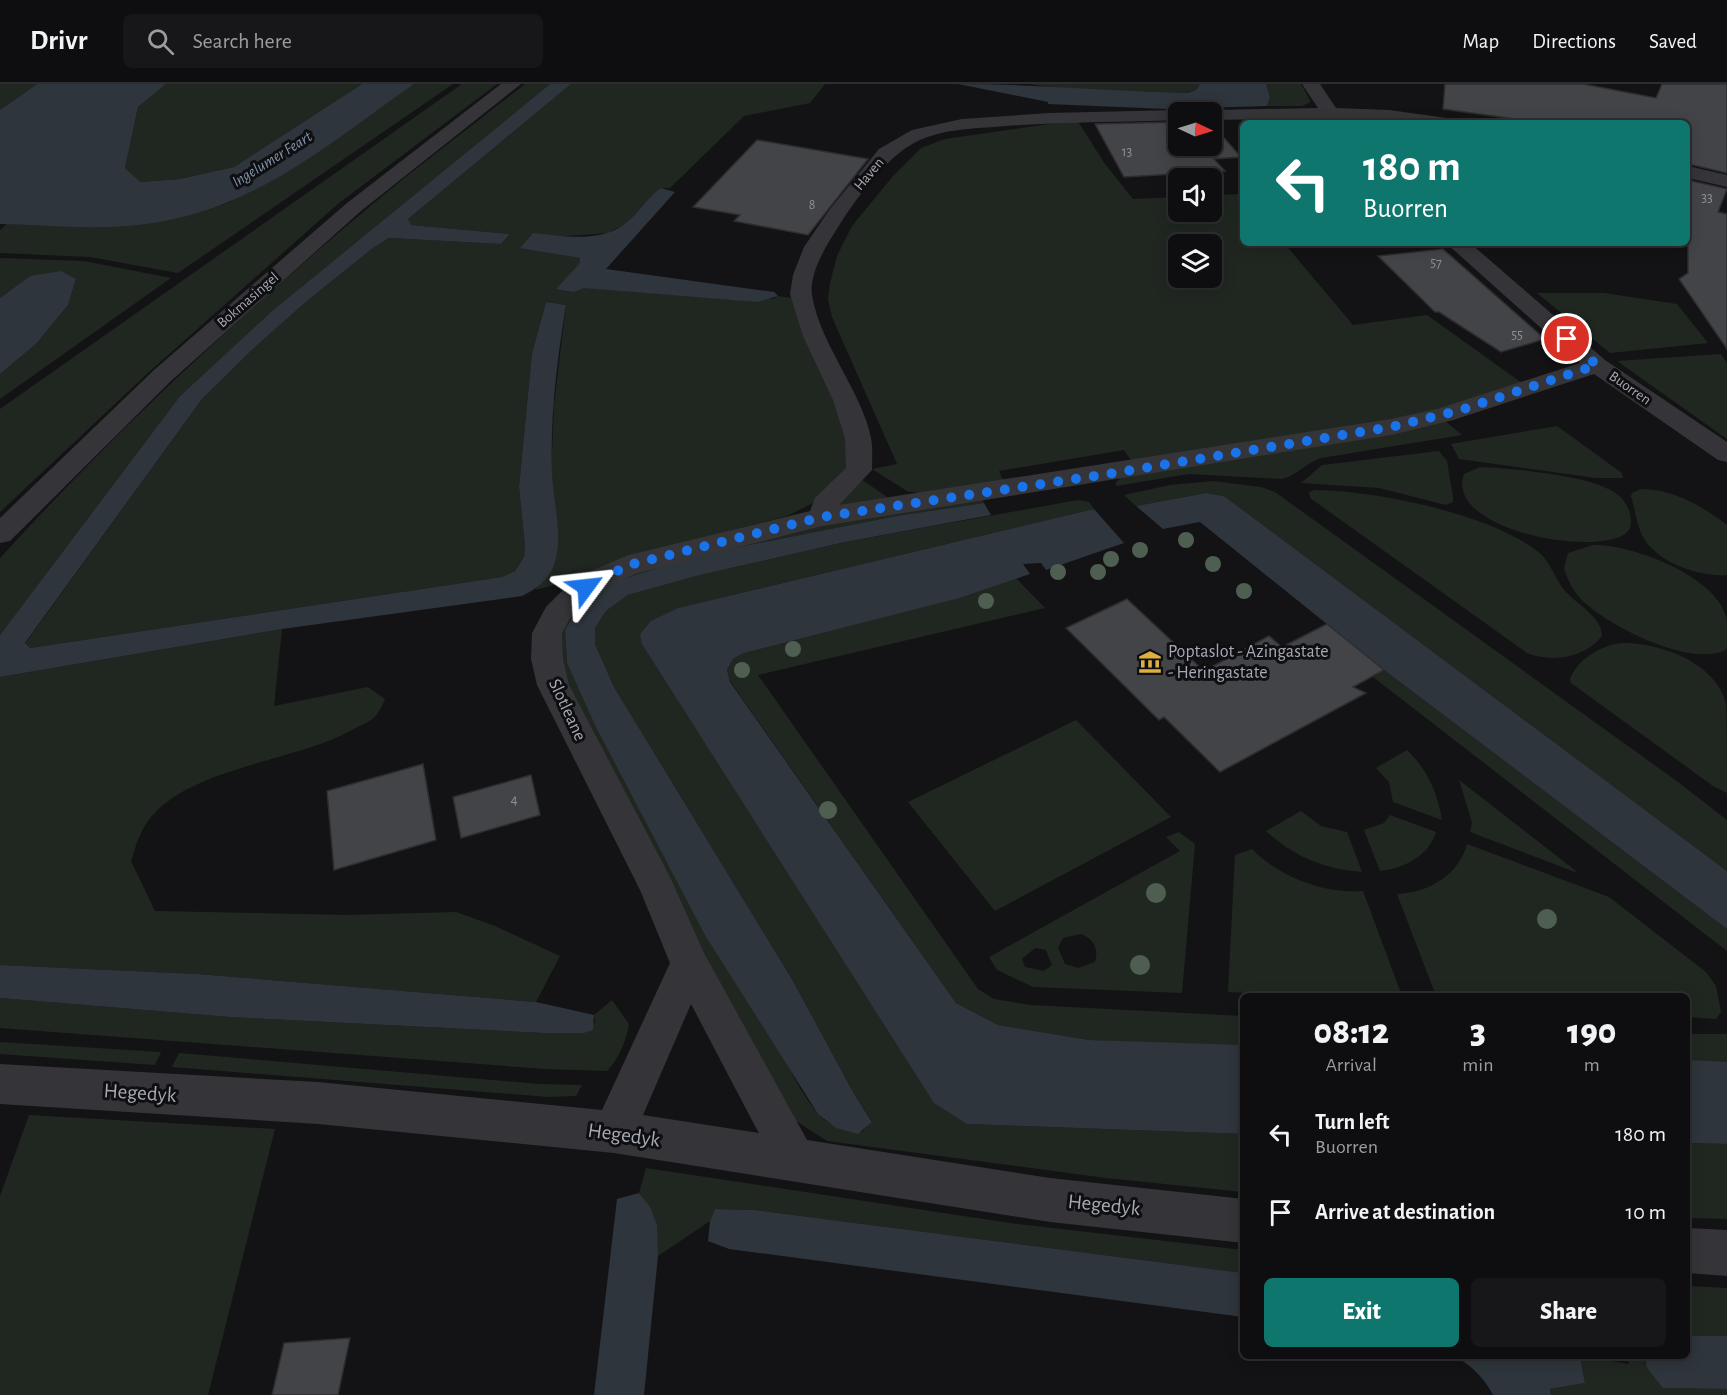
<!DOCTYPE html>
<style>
:root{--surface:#0e0e10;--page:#171719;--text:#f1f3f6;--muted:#9b9c9f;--line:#2e2e30;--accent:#0f766e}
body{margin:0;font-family:"Alegreya Sans",sans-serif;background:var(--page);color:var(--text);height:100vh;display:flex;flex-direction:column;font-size:22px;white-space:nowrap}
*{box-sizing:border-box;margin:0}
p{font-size:20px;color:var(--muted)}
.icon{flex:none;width:33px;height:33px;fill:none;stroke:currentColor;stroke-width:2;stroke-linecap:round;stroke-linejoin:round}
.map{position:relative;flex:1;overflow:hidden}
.details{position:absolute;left:1240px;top:909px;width:450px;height:366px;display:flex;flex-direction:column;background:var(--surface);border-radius:9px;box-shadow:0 3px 15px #0003,0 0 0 2px var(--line)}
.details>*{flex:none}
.guide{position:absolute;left:1240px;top:36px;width:450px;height:126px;border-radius:9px;box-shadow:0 3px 15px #0003,0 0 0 2px var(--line);background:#0f766e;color:#fff;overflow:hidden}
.needle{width:39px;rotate:94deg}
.tools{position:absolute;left:1168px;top:18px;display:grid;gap:12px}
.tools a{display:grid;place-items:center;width:54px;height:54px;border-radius:9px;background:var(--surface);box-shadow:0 3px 15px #0003,0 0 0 2px var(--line);font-size:30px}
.pin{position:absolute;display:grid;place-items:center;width:51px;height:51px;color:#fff;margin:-26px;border:3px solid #fff;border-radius:50%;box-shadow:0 2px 6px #0007}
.me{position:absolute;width:66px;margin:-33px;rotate:60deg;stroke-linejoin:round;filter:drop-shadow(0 0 4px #0008)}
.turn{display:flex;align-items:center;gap:21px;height:126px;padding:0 24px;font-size:27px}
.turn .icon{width:78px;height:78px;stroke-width:2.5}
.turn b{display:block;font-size:42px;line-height:51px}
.eta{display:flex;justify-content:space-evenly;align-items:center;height:102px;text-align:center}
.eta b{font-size:36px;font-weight:800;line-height:42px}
.button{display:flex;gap:12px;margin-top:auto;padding:12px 24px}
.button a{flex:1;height:69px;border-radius:9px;background:var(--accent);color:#fff;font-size:24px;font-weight:800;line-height:69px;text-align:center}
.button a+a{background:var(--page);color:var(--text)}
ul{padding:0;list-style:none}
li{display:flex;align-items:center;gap:18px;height:78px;padding:0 24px}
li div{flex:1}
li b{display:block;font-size:22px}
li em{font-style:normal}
header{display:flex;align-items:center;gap:36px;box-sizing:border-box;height:84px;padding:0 30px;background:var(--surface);border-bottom:2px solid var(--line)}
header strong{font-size:28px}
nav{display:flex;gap:33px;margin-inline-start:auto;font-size:21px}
.search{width:420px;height:54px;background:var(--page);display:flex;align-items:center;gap:15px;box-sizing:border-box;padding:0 21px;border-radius:9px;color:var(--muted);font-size:22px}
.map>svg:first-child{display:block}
</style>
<header>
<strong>Drivr</strong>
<div class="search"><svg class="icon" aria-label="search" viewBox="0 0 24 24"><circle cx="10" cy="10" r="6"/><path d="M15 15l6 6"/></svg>Search here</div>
<nav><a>Map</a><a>Directions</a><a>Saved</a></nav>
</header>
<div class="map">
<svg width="1727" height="1311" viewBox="0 0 1727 1311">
<rect width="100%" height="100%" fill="#131315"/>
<g fill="#202721" fill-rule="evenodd">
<path d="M0 0H37L0 26Z"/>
<path d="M166 0H362L234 83 180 95 139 98 125 84 138 23Z"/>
<path d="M414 0H453L178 189 90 173 0 169V146L7 140C91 143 149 147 230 118Z"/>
<path d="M462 0H497L339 119 149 288 0 428V325Z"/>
<path d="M525 0H550L272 227 180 312 0 551V474C114 349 239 232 368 124 419 81 473 41 525 0Z"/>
<path d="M571 0H825L810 19 744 32 670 104H661L625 140 608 149 567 152 521 163 580 174 579 180 557 205 584 203 773 215 778 212 793 214 851 353 849 379 836 402 813 419 787 432 624 474 586 493 535 506 547 493 554 321 566 221 546 218 532 269 519 403 525 462 524 473 515 487 502 493 30 564 25 560 202 315 255 263 307 217 373 164 389 154 501 160 510 150 411 141 407 138 408 135Z"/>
<path d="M1029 0H1200L1196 6 1188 9 1062 5Z"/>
<path d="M1266 0H1301L1311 18 1302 22H1267L1270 13Z"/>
<path d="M1077 36 1105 80 1133 115 1179 113V128H1212V111L1243 110 1244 159H1284L1353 241 1427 231 1522 299 1416 332 1133 379 1124 366 999 387 1005 401 931 411 907 407 872 385 897 380 832 233 828 215 830 199 837 172 852 142 893 92 921 64 945 55ZM1179 160H1212V194H1179Z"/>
<path d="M0 174 84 177 171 194 0 315V290L37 259 68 221 76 195 30 192 0 214Z"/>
<path d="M1537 209H1604L1677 220 1708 259 1610 269Z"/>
<path d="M1721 270 1727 279V355L1617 277Z"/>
<path d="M1444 336 1462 351 1321 374C1306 379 1297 391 1282 395L1189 390 1116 402V398L1121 394Z"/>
<path d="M1557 342 1622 389 1623 394H1596L1459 375 1451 360Z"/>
<path d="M1439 367 1447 377 1453 413V418L1446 421 1379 404 1301 399 1322 381Z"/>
<path d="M1480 383C1510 384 1581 391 1606 404 1618 409 1627 417 1630 430 1632 437 1632 445 1625 450 1592 473 1444 445 1464 390Z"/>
<path d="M861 395 890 415 836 422Z"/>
<path d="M1213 397 1261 403 1275 408 1678 698 1727 736V787L1224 412 1206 409 1136 422 1124 411 1170 401Z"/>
<path d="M1641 405C1673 405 1702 422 1727 441V491C1699 493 1658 479 1643 453 1637 442 1635 425 1631 412L1632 409Z"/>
<path d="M1315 406C1376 407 1488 429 1537 467 1552 478 1555 498 1569 511 1580 522 1602 534 1602 552 1585 574 1552 579 1527 569L1310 414 1309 408Z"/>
<path d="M982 415 984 419 896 432 724 466 675 478 565 546 567 579 801 1006C821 1036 826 1043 862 1048L872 1037 853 1008 793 897 614 603 595 560V544L606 527 628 511 700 491 845 458 1078 416 1089 418 1094 425 678 524 967 1040 1243 1050V1108L1106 1094 827 1057 796 1037 776 1010 561 593V545L575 522 624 491 832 437Z"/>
<path d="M1593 461C1632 460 1720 493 1727 537 1727 546 1727 556 1727 565 1693 586 1603 540 1579 513 1572 505 1567 494 1564 484L1568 469Z"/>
<path d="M1016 494 1045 524 758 591 978 905 994 915 1030 921 1243 932V963L1089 956 998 941 956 919 730 597 727 586 733 575 744 569 960 514Z"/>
<path d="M282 545 274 622 368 603 385 615C376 637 371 636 350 647 291 680 169 684 140 751 136 759 134 769 131 777L155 827 346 831 456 828 495 842 560 872 536 918 197 890 0 881V593Z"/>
<path d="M1620 559C1659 558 1716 578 1726 620 1727 641 1727 686 1727 709L1713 702 1571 599 1570 595C1577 576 1600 562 1620 559Z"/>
<path d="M1384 586 1727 845V867L1373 593Z"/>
<path d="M1076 636 1171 733 995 827 908 718Z"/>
<path d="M1407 666C1428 686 1437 708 1442 736L1393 718 1389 698 1376 684Z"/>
<path d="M1459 696 1576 787 1575 788 1470 748 1472 738Z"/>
<path d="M1301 727 1321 742 1347 748 1362 788C1324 785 1294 773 1266 747Z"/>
<path d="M1390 731 1436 748C1428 773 1404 784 1380 787L1364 746 1384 739Z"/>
<path d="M1179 748 1195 760 1182 909 1033 903 997 886 989 873 1180 767 1166 753ZM1081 850C1094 855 1099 865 1095 878L1078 884 1065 880 1058 864 1063 854ZM1035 864 1046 866 1052 881 1044 887 1025 883 1022 875Z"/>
<path d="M1467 760 1609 813 1706 888 1716 902 1721 928 1716 935 1688 933V912H1436L1397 810C1428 809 1459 791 1467 760Z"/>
<path d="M1252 765C1279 793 1324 810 1363 807L1402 912H1302L1228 908 1235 771Z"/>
<path d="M0 914 230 933 544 949H584L595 938 594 931 612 916 629 940C626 958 619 974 607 987L546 985 0 944Z"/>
<path d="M1688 950H1727V980L1688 979Z"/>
<path d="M0 958 161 968 155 981 0 970Z"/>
<path d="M179 969 540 1000 582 1001 576 1012 549 1013 172 983Z"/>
<path d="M29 1031 275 1045 208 1311H0V1112Z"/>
<path d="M1688 1059 1727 1060V1135L1688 1134Z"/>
<path d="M646 1084 1010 1139 1243 1166V1189L754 1126 715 1125 710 1137 658 1172C657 1146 656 1130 639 1109Z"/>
<path d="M1688 1202 1727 1204V1252H1688Z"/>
<path d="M1580 1272 1629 1280 1627 1272H1644L1645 1279 1671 1304 1727 1305V1311H1551L1550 1305 1585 1299Z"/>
</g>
<g fill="#2e353c">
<path d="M37 0H166L138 23 125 84 140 98 180 95 234 83 362 0H414C325 62 250 130 137 141 92 146 45 141 0 140V26Z"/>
<path d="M550 0H571L408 135 411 141 510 150 501 160 389 154 373 164 307 217 255 263 202 315 25 559 30 564 502 493 515 487 524 473 525 462 519 403 532 269 546 218 566 221C557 276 550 333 552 390 553 417 564 454 554 481 549 496 535 506 522 512L282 545 0 593V551L180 312 272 227Z"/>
<path d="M958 0C1035 0 1111 7 1188 9L1196 6 1200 0H1266L1270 13 1267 22 1167 25 1048 20V18Z"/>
<path d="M661 104 675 108 606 185 774 208 778 212 758 218 584 204 574 208 556 205 579 180 580 174 520 164 533 149C563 152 604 160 628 137 640 127 648 113 661 104Z"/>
<path d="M61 187 76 195 68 221 37 259 0 290V214L30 192Z"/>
<path d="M1206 409 1224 412 1727 787V845L1384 586 1200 438 1163 445 1136 422Z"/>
<path d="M984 419 991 431 845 458 700 491 628 511 606 527 595 544V560L614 603 793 897 853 1008 872 1038 858 1050 836 1044 818 1030 705 851 596 643 567 579 565 546 579 524 595 509 615 498 675 478 724 466 896 432Z"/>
<path d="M1094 425 1124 459 1046 486 1041 479 1023 480 1030 490 960 514 744 569 733 575 727 586 730 598 956 919 998 941 1089 956 1243 961V1050L967 1040 934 1019 642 560 640 550 651 537 678 524Z"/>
<path d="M0 881 197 890 536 918 594 931 593 946 584 949H544L230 933 0 914Z"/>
<path d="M1688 976 1727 978V1060L1688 1059Z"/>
<path d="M639 1109 650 1123 657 1141 658 1172 644 1311H594L617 1115Z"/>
<path d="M715 1125 754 1126 1243 1189V1233L729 1165 708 1157 710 1137Z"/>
<path d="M1688 1252H1727V1305L1663 1304 1647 1284 1644 1272H1688Z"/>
<path d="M1452 1272H1580L1585 1299 1550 1305 1551 1311H1493C1486 1296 1468 1277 1452 1272Z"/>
</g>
<g fill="#434448" stroke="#2e2e31" stroke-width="1.5">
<path d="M1445 0H1583L1656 14 1662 0H1727V89L1688 80V39H1545L1443 25Z"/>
<path d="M1179 38V62H1212V40L1241 73 1214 75 1225 87 1124 93 1095 40Z"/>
<path d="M757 56 868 75 808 151 734 137 740 131 693 123Z"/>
<path d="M1688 96 1727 105 1718 128 1727 130V265L1679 195 1688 189Z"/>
<path d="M1443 165 1545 255 1501 268 1439 228H1435L1378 172Z"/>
<path d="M1127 515 1204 587 1269 552 1282 563 1327 540 1384 586 1353 603 1366 609 1220 688 1164 633 1159 636 1066 544Z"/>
<path d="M423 680 436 756 334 786 327 707Z"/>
<path d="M531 691 540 731 461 754 453 713Z"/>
<path d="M350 1254 338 1311H272L284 1259Z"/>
</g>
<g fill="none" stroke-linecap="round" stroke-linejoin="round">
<g fill="#353539" fill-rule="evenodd">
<path d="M501 0H521L361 127 172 296 10 457 0 459V434L154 286 347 119Z"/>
<path d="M1302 0H1320L1336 24 1389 26 1454 35 1457 39 1344 35 1347 39H1329L1326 34 1212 36V28H1205L1212 26 1318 24Z"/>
<path d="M1179 26 1186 28H1179V36C1121 38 1064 38 1006 42 974 45 937 44 909 62 884 77 856 115 840 140 828 159 809 187 812 211 820 261 861 305 871 354 873 364 872 376 872 386L839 421 1391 335 1437 325 1580 279 1446 159H1470L1605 276 1727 358V378L1718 376 1594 290 1453 336 1391 351 822 442 638 489 608 502 584 519 569 536 562 549 563 575 569 601 670 793 704 869 807 1056 1050 1094 1244 1115V1159L1050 1138 614 1069 318 1040 0 1020V980L318 998 602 1026 670 879 640 806 537 601 531 575 532 549 546 523 564 505 588 488 629 471 810 427 815 414 846 384 845 354 833 316 803 252 790 210 793 191 804 163 830 125 879 65 912 46 962 35 1049 29ZM691 920 755 1042 759 1049 643 1031Z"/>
<path d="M1688 82 1727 91V103L1688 94Z"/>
<path d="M1688 1144 1727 1146V1192L1688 1189Z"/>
</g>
</g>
<g fill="#4e5f51">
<circle cx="1186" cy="456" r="8"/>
<circle cx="1140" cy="466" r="8"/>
<circle cx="1111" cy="475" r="8"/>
<circle cx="1213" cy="480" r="8"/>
<circle cx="1058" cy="488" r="8"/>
<circle cx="1098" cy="488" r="8"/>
<circle cx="1244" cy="507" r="8"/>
<circle cx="986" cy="517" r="8"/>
<circle cx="793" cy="565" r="8"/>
<circle cx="742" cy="586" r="8"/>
<circle cx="828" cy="726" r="9"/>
<circle cx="1156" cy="809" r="10"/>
<circle cx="1547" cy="835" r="10"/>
<circle cx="1140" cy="881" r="10"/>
</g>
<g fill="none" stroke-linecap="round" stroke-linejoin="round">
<path stroke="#1a73e8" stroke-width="10" stroke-dasharray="0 18" d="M586 503 629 481 822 433 1108 390 1391 343 1461 326 1597 281 1567 255"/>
</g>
<defs>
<g id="museum-bare" transform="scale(1.8)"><path d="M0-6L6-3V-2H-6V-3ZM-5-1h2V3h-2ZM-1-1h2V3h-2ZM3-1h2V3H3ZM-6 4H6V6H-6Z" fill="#deb042" stroke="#0f0e10" stroke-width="2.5" paint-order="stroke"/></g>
</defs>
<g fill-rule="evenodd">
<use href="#museum-bare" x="1150" y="578"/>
</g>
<g text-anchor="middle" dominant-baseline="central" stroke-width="6" stroke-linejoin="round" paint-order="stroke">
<g font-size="14" fill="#8d9099">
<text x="1127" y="68">13</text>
<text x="1707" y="114">33</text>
<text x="812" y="121">8</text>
<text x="1436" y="179">57</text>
<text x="1517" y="251">55</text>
</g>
<g font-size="15" fill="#a6aab4" stroke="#0f0e10">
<text transform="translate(869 90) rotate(-50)">Haven</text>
<text transform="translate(248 216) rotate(-41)">Bokmasingel</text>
<text transform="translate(1630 304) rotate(35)">Buorren</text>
</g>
<g font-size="15" fill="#8d9099">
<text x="514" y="715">4</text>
</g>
<g font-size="16" font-style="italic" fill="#8196ac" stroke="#0f0e10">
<text transform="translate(272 75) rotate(-32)">Ingelumer Feart</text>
</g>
<g font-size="18" fill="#a6aab4" stroke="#0f0e10" text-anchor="start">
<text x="1168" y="568">Poptaslot - Azingastate<tspan x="1168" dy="21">- Heringastate</tspan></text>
</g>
<g font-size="18" fill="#a6aab4" stroke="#0f0e10">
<text transform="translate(567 626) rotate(65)">Slotleane</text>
</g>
<g font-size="21" fill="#a6aab4" stroke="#0f0e10">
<text transform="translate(140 1009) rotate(4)">Hegedyk</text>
<text transform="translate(624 1051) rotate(8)">Hegedyk</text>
<text transform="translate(1104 1121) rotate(6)">Hegedyk</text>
</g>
</g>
</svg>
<div class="tools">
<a><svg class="needle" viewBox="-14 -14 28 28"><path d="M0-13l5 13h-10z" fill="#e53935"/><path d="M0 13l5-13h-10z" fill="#9b9c9f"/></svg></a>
<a><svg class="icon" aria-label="sound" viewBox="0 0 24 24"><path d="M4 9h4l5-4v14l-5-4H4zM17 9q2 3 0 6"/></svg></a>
<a><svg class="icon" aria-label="layers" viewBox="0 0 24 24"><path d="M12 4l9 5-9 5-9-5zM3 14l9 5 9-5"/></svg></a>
</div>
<div class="pin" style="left:1567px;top:255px;background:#d93025"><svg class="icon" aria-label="arrive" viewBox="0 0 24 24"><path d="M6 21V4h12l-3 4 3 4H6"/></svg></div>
<svg class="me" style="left:586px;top:503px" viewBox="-20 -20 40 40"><path d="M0-17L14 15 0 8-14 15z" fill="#1a73e8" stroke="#fff" stroke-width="4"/></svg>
<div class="guide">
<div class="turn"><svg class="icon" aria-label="left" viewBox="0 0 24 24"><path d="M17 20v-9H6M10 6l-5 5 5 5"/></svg><div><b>180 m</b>Buorren</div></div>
</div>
<section class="details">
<div class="eta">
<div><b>08:12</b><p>Arrival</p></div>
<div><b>3</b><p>min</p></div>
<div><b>190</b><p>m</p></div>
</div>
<ul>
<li><svg class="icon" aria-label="left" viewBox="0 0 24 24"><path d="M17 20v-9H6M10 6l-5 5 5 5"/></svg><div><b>Turn left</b><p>Buorren</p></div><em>180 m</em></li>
<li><svg class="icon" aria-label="arrive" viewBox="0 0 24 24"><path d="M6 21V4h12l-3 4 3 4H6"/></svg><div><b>Arrive at destination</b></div><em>10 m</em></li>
</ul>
<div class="button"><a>Exit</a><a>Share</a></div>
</section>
</div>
